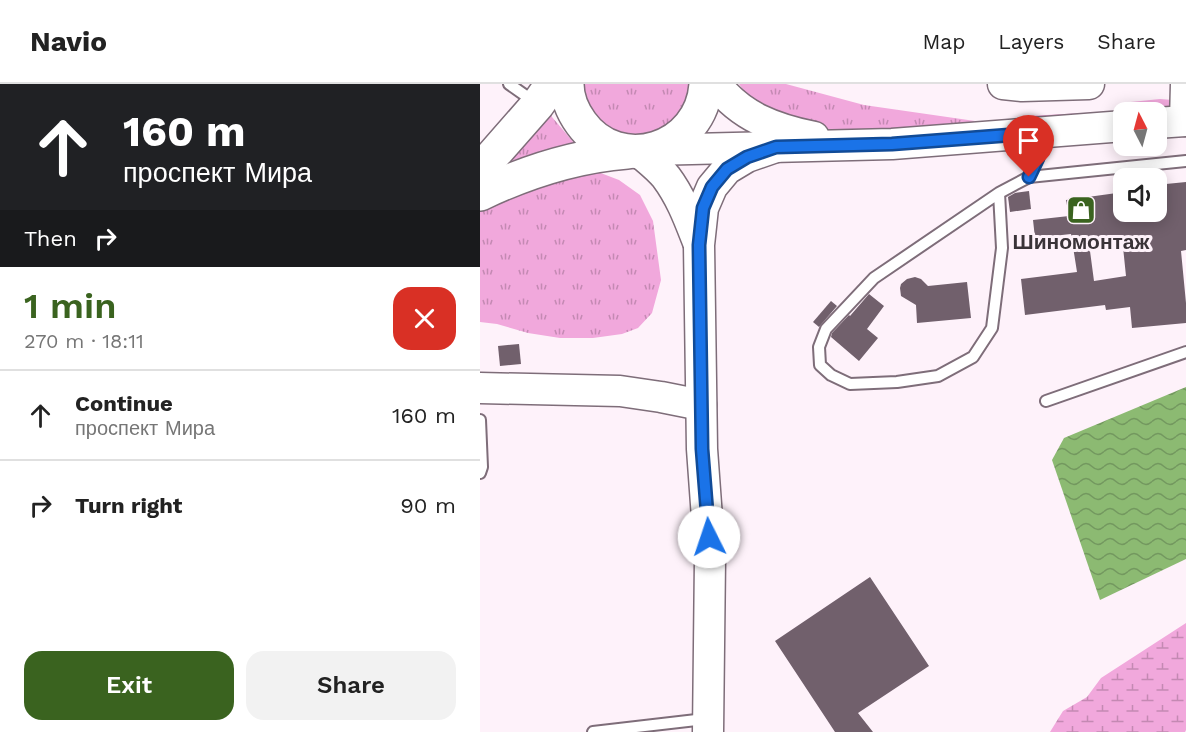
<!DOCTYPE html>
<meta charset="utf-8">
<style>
:root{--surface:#fff;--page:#f2f2f2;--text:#222;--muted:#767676;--line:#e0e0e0;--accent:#3a631f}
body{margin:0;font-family:"Work Sans",sans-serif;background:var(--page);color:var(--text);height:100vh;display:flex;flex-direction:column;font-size:22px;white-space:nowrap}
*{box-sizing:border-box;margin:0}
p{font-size:20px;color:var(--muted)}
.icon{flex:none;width:33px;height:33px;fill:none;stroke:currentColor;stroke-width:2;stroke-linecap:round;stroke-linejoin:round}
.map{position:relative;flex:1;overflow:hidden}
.panel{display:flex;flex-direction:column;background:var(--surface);width:480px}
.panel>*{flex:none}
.guide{background:#202124;color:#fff;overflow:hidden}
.needle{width:39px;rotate:354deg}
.buttons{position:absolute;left:633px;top:18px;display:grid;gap:12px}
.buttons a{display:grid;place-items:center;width:54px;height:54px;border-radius:12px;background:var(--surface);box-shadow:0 3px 15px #0003;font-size:30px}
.pin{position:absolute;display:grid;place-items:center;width:51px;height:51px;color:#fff;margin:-62px -26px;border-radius:50% 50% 50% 0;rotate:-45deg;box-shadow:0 0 6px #0007}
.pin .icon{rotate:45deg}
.me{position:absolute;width:66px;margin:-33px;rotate:356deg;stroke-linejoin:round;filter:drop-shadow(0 0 4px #0008)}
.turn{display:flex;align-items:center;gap:21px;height:126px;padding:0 24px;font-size:27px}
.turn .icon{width:78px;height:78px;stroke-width:2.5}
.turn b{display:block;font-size:42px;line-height:51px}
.then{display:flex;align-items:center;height:57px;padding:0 24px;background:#0003;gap:12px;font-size:22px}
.round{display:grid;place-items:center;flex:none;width:63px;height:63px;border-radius:18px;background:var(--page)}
.head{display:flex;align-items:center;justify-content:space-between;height:102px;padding:0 24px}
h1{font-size:36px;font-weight:600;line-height:45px;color:var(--accent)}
.cta{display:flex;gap:12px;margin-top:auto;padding:12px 24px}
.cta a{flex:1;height:69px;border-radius:18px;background:var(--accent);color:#fff;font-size:24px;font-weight:600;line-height:69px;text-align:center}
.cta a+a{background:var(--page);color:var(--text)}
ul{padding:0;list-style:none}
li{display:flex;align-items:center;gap:18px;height:90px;padding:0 24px;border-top:2px solid var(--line)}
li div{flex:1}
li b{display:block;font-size:22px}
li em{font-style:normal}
header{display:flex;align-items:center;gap:36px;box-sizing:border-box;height:84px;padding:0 30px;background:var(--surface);border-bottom:2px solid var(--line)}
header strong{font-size:28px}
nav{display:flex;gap:33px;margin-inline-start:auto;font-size:21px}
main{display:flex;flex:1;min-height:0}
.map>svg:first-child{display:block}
</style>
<header>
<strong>Navio</strong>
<nav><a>Map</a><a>Layers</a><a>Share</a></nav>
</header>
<main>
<section class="panel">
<div class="guide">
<div class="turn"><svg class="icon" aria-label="ahead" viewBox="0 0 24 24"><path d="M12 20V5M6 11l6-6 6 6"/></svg><div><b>160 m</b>проспект Мира</div></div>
<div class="then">Then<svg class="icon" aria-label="right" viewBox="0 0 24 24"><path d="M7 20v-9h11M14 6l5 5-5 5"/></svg></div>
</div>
<div class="head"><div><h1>1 min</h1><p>270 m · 18:11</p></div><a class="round" style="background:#d93025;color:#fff"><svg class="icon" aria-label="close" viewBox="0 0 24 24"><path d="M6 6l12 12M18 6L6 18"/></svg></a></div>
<ul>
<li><svg class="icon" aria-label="ahead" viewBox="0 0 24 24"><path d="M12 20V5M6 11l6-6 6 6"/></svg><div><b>Continue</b><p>проспект Мира</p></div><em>160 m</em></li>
<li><svg class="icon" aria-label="right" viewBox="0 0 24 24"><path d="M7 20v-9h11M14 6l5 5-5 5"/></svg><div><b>Turn right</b></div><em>90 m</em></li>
</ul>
<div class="cta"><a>Exit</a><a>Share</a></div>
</section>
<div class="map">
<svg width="706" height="648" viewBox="0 0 706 648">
<defs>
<pattern id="grass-tufts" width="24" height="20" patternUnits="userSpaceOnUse" patternTransform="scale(1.5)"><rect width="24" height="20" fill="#f1a8dc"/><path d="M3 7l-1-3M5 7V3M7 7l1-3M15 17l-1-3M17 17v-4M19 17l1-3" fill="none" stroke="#c489b3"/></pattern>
<pattern id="wetland-marsh" width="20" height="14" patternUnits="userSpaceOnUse" patternTransform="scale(1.5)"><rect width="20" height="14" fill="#f1a8dc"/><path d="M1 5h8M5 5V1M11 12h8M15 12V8" fill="none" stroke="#c489b3"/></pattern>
<pattern id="water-waves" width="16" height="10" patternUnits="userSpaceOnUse" patternTransform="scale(1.5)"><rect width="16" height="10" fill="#8cba72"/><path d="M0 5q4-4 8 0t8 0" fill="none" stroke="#73985f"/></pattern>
</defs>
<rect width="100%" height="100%" fill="#fef2fa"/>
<g fill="url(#grass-tufts)">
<path d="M99 0H213V8L190 46 161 56 134 52 113 38Z"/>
<path d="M259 0H306L384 21 495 37 475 49H343L270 15Z"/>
<path d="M680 15 693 16 695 23 676 28H644L548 41 547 32 641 27V19Z"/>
<path d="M68 18 72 33 101 67 11 90Z"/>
<path d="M118 88 139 96 160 111 173 137 181 196 172 229 158 244 142 250 113 254H80L48 249 17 240 0 238V120L43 100Z"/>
</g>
<path fill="url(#wetland-marsh)" d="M706 539V646L705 648H570L583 627 607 613 621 594Z"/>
<path fill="url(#water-waves)" d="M706 303V475L620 516 572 376 584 354Z"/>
<g fill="#71606c" fill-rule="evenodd">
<path d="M706 98V166L701 167 706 219V239L652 244 650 223 626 226 625 221 545 231 541 195 597 188 591 150 555 154 553 136 589 132 586 116 644 108V128H676V101ZM643 163 646 192 614 197 610 167Z"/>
<path d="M549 107 551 125 530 128 528 113 535 109Z"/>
<path d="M435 193 441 195 448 202 487 198 491 234 437 239 436 221 421 212 420 204 421 200 427 195Z"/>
<path d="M389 210 404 222 387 245 398 254 379 277 351 253 352 249 369 231 370 232Z"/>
<path d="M351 217 357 222 339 243 333 238Z"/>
<path d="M39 260 41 280 20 282 18 262Z"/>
<path d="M390 493 449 582 378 629 393 648H355L295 557Z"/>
</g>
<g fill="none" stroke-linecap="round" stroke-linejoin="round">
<g stroke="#7e6d79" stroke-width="14">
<g id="lane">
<path d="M29 0 56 19"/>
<path d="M549 93 558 74 557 52"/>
<path d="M519 109 522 164 512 244 493 273 458 292 417 298 370 300 351 291 340 281 339 263 346 245 394 194 519 109 549 93 706 77"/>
<path d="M566 317 706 268"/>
<path d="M0 336 2 383 0 389"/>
<path d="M113 648 225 635"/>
</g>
</g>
<g stroke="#7e6d79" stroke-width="33">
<g id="secondary">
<path d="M236 0C261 33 295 45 334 53"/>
<path d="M523 0 542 2 609 0"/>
<path d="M705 37 706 0"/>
<path d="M676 39 706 37"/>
<path d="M170 66 412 60 644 42"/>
<path d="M158 67C167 75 178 83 186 93 201 113 209 135 218 158"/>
<path d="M0 304 140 307 181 313 221 321"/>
<path d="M228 648 230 475 222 365 219 161 223 124 232 103 247 85 267 73 296 63"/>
</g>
</g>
<g stroke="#7e6d79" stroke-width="36">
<g id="primary">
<path d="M87 0C87 14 93 28 101 39 139 92 222 66 226 0"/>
<path d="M0 86 58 20 72 0"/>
<path d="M0 110C46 88 96 72 147 68"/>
</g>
</g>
<use href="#lane" stroke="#fff" stroke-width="10"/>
<use href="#secondary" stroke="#fff" stroke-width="30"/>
<use href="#primary" stroke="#fff" stroke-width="33"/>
</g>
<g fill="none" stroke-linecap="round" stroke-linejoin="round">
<g stroke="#114b97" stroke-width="15">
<path id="route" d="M229 453 222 365 219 161 223 124 232 103 247 85 267 73 296 63 412 60 556 49 558 74 549 93"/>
</g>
<use href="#route" stroke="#1a73e8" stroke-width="10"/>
</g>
<defs>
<g id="shop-square" transform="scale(1.5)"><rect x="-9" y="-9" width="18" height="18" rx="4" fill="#3a631f" stroke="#fef2fa"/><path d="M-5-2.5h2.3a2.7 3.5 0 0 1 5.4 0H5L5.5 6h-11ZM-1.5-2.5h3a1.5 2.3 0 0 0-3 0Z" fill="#fff"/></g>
</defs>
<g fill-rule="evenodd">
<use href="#shop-square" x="601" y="126"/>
</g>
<g text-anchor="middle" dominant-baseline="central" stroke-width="6" stroke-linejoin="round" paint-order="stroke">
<g font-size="21" font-weight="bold" fill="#3a3338" stroke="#fef2fa">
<text x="601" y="157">Шиномонтаж</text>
</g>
</g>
</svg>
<div class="buttons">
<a><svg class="needle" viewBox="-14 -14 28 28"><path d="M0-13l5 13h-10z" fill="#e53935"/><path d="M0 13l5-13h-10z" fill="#767676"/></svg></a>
<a><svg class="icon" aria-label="sound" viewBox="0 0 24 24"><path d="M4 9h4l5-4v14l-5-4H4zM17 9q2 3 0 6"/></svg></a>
</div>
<div class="pin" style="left:549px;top:93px;background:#d93025"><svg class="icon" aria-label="arrive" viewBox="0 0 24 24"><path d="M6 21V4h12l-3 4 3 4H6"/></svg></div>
<svg class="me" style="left:229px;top:453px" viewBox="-20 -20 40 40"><circle r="19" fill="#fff"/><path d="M0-13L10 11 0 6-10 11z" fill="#1a73e8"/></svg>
</div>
</main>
